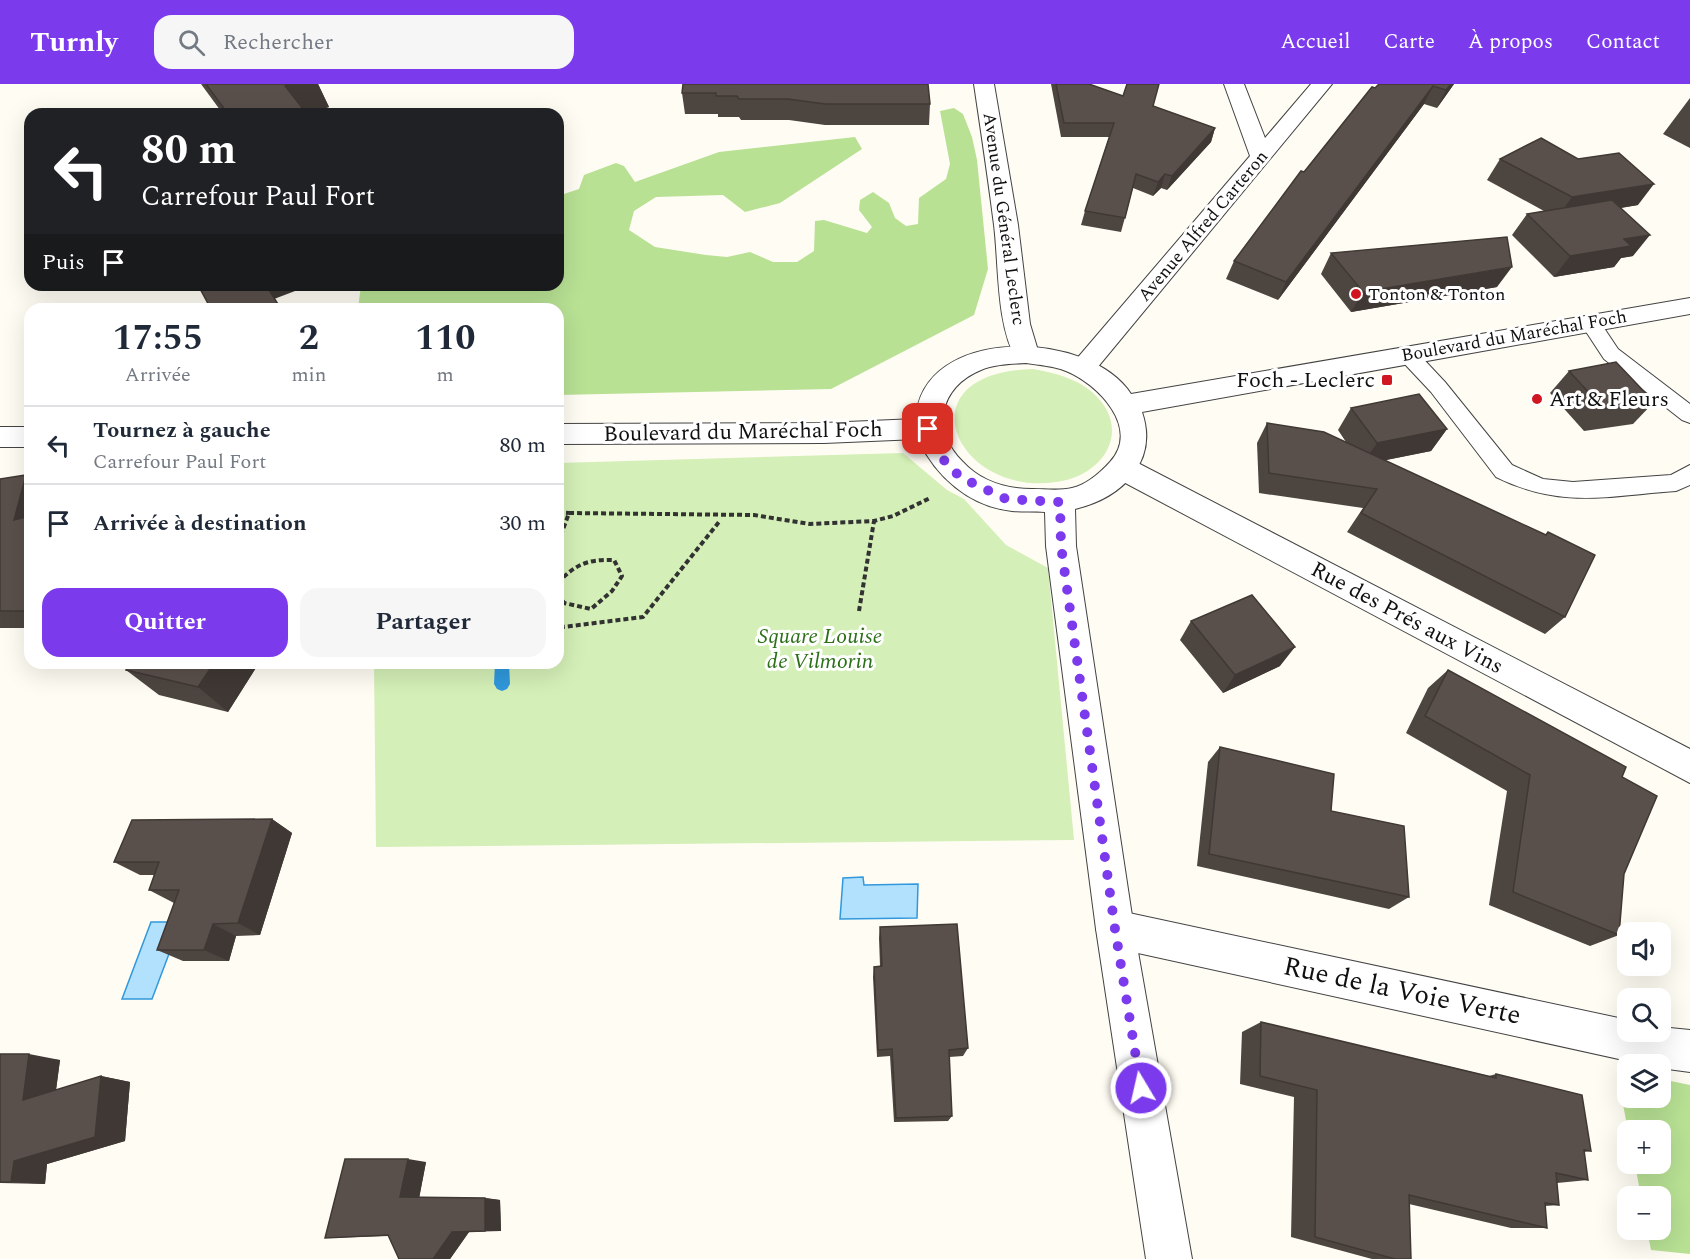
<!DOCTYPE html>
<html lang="fr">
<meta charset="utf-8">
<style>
:root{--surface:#fff;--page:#f6f6f7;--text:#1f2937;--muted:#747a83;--line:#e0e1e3;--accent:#7c3aed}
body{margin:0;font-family:Spectral,serif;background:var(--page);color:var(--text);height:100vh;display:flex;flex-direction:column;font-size:22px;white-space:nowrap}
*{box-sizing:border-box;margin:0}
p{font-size:20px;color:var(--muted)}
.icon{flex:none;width:33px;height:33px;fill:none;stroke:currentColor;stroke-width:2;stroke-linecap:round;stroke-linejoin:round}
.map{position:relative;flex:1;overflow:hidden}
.side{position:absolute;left:24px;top:219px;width:540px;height:366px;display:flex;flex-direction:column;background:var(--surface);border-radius:18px;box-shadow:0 6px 24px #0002}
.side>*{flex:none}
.top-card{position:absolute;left:24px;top:24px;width:540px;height:183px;border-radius:18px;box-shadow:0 6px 24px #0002;background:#202124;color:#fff;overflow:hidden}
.buttons{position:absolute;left:1617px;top:838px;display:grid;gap:12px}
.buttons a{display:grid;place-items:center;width:54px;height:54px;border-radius:12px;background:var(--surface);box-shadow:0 6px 24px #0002;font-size:30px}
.pin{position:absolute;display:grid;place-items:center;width:51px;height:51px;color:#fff;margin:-26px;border-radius:12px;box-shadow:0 3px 9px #0006}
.me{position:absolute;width:66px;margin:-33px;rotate:351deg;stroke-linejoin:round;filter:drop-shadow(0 0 4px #0008)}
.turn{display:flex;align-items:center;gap:21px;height:126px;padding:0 18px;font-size:27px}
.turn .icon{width:78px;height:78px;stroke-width:2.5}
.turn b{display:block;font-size:42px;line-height:51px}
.then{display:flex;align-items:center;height:57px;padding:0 18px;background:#0003;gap:12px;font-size:22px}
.eta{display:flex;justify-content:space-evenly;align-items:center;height:102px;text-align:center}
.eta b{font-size:36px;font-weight:700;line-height:42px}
.primary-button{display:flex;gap:12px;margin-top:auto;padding:12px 18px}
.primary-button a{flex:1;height:69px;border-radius:18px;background:var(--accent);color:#fff;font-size:24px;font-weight:700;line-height:69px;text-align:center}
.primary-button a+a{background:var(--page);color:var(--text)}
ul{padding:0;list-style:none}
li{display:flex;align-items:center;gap:18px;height:78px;padding:0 18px;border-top:2px solid var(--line)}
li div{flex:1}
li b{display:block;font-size:22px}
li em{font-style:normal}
header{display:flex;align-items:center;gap:36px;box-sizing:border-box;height:84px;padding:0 30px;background:var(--accent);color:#fff}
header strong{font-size:28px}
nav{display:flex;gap:33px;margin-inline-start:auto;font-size:21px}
.search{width:420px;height:54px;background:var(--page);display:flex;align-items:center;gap:15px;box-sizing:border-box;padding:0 21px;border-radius:18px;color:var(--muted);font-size:22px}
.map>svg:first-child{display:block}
</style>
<header>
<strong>Turnly</strong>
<div class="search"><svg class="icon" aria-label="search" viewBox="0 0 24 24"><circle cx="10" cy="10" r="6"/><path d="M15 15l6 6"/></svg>Rechercher</div>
<nav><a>Accueil</a><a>Carte</a><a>À propos</a><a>Contact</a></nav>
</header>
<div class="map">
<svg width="1690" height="1175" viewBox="0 0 1690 1175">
<rect width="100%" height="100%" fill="#fffcf3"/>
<g fill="#d4efb7">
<path d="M1033 285C1054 289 1076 294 1092 308 1134 345 1104 392 1056 398 954 413 901 288 1033 285Z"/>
<path d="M903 369 947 406 964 415 1006 461 1048 484 1074 756 376 763 374 579H558V379Z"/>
</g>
<g fill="#b8e194">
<path d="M954 24 963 30 972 53 977 76 988 185 974 231 831 305 558 311V225H358L361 201H558V112L579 105 584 91 616 79 624 82 635 98 719 68 855 53 862 65 780 119 745 128 723 111 656 113 634 127 629 146 655 163 706 171 727 173 750 168 773 178H797L814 167 815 137 824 136 867 149 872 143 859 126 860 116 873 108 889 119 895 134 906 142 918 140 919 114 946 95 950 80 940 27Z"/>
<path d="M1617 988 1627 989 1628 1014H1660L1661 995 1690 1001V1170L1651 1166 1647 1146H1660V1113H1641L1635 1080H1660V1047H1628Z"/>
</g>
<g fill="#b1e1fd" stroke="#3098dc" stroke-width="1.5">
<path d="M863 793 864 801 918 800 917 834 840 835 843 794Z"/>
<path d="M151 838H181L152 915H122Z"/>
</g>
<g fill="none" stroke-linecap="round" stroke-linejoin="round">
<path fill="#3098dc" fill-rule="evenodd" d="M495 579H509L510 600 507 605 502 607 497 605 494 600Z"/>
<g stroke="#434343" stroke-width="2">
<g id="service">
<path d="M1591 233 1598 235 1618 265 1690 320V339L1682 336 1604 275 1581 240 1584 235Z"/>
<path d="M1407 263 1414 265 1445 298 1512 381 1543 395 1573 398 1671 391 1690 381V401L1676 407C1607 412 1561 425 1496 393L1431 308 1400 275 1397 270 1400 265Z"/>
</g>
</g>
<g stroke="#434343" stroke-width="2">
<g id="minor">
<path d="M974 0H994L1018 141 1030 240 1039 270 1035 276 1026 279 1017 276C996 242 999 181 994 141 988 94 981 47 974 0Z"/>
<path d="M1224 0H1244L1265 54 1311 0H1332L1092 290 1083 293 1074 290 1070 284 1074 278 1250 72Z"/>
<path d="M1124 374 1134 377 1690 665V699L1114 393 1110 385 1114 377Z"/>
<path d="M1115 826 1628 936V948H1660V943L1690 946V988L1660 984V981H1646L1115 864 1101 859 1096 845 1101 831Z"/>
</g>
</g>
<g stroke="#434343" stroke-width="2">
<g id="tertiary">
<path d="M1690 214V230L1142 328C1159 378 1122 414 1075 425L1076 462 1134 845 1192 1175H1146L1096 845 1046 462 1045 428C1034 427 1023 428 1012 427 969 422 936 393 918 355L824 359 558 360V340L824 339 916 335C921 241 1089 245 1131 310ZM1026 279C1039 281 1054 282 1066 287 1098 300 1141 344 1110 378 1100 389 1086 401 1072 404 1059 407 1045 405 1032 405 1006 405 980 397 962 377 931 346 939 303 981 286 995 280 1011 280 1026 279Z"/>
<rect x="0" y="343" width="30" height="20"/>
</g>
</g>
<g stroke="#323232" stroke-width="4" stroke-dasharray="5 3" stroke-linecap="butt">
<path d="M558 428 569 429"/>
<path d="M558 459 569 429 754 431 810 440 874 437 893 432 930 414"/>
<path d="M558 499C575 480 589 475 614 476L622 492 612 507 591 525 564 519 558 509"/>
<path d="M859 527 874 437"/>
<path d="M558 533 563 543 643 533 719 438"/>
</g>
<use href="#service" fill="#fff" fill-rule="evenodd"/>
<use href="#minor" fill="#fff" fill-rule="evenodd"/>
<use href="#tertiary" fill="#fff" fill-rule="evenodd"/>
</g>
<g fill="#4d4540">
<path d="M201 0H318L329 23 307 30H223Z"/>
<path d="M683 0 930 20 929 41H825L789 36H741L739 33H718V30H685L682 9Z"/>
<path d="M1051 0H1089L1215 44 1211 58 1167 106 1161 104 1153 112 1133 104 1121 148 1081 141 1085 127 1109 53H1061Z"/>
<path d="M1379 0H1454L1437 24 1424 20 1278 216 1226 195 1234 177 1304 88Z"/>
<path d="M1690 14V64L1663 50Z"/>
<path d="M1500 75 1638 121 1621 124 1633 172 1621 174 1614 183 1554 193 1512 151 1527 130 1544 127 1487 96Z"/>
<path d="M1331 169 1497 203 1351 228 1321 190Z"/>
<path d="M1569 287 1654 318 1633 340 1584 347 1550 309Z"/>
<path d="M1351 324 1447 345 1431 367 1385 376 1545 451 1548 448 1565 533 1545 550 1347 448 1363 424 1259 409 1257 359 1267 339 1346 358 1338 346Z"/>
<rect x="0" y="395" width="30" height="149"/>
<path d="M1191 537 1280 582 1223 609 1180 556Z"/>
<path d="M259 579 228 628 159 611 126 586Z"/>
<path d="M1448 586 1622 693 1624 790 1619 851 1590 862 1489 821 1507 707 1406 649 1428 604Z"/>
<path d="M1220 663 1331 727 1409 813 1389 825 1197 782 1208 678Z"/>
<path d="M272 735 292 749 260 851 236 852 229 877H183L157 866 174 819 149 806 154 791H140L114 778Z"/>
<path d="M880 843 968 964 963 972 949 973 952 1032 948 1037 894 1038 890 972 877 973 873 893 874 883 880 882 879 854Z"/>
<path d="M1261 938 1489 992 1496 990 1591 1067 1584 1068 1588 1096 1557 1099 1559 1121 1545 1122 1547 1144H1511L1409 1120 1411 1175H1372L1291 1153 1294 1013 1240 1000 1242 948Z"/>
<path d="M0 970 60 976 56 1006 101 992 130 998 125 1057 47 1080 45 1100 0 1099Z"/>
<path d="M426 1078 419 1114H485L500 1116 501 1147 469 1148 450 1175 389 1152 325 1154Z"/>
</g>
<g fill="#3f3834">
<path d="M292 0H318L329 23 307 30 285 2Z"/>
<path d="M1451 0H1454L1437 24 1446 6Z"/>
<path d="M1433 2 1424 20 1278 216 1286 198Z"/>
<path d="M1215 44 1211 58 1167 106 1172 92Z"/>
<path d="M1165 90 1161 104 1153 112 1158 98Z"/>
<path d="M1654 100 1638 121 1557 134 1572 113Z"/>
<path d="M1650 151 1633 172 1621 174 1614 183 1554 193 1570 172 1624 155Z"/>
<path d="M1512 183 1497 203 1351 228 1363 208Z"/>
<path d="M265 201H301L303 204 274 215Z"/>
<path d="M1447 345 1431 367 1362 381 1377 359Z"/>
<path d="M26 391 30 395V449L14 436Z"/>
<path d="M1295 563 1280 582 1223 609 1235 591Z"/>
<path d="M214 579H259L228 628 198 603Z"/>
<path d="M272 735 292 749 260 851 238 839Z"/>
<path d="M213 840 236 852 229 877 204 866Z"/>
<path d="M29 970 60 976 54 1021 23 1016Z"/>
<path d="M101 992 130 998 125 1057 47 1080 45 1100 11 1098 14 1077Z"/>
<path d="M408 1075 426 1078 419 1115 400 1113Z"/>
<path d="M485 1114 500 1116 501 1147H485Z"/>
<path d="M452 1148H469L450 1175H433Z"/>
</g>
<g fill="#5a504b" stroke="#3f3834" stroke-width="1.5">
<path d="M206 0H292L285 2 307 30H228Z"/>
<path d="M683 0H928L930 20H825L788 15H739L737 12H716V9H682Z"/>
<path d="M1056 0H1089L1123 12 1127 0H1159L1153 22 1215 44 1172 92 1165 90 1158 98 1136 90 1125 134 1085 127 1114 39H1064Z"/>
<path d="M1379 0H1451L1446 6 1433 2 1286 198 1234 177 1301 87 1304 88 1372 3 1375 4Z"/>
<path d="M1541 54 1578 75 1619 69 1654 100 1572 113 1500 75Z"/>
<path d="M1612 116 1650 151 1624 155 1631 162 1570 172 1527 130Z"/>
<path d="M1507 153 1512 183 1363 208 1331 169Z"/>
<path d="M198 201H266L281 225H211Z"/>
<path d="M1616 278 1654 318 1604 325 1569 287Z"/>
<path d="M1419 310 1447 345 1377 359 1351 324Z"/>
<path d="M1267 339 1324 348 1546 451 1548 448 1595 471 1565 533 1361 429 1377 405 1269 389Z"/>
<path d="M26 391 14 436 30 432V527H0V395Z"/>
<path d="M1252 511 1295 563 1235 591 1191 537Z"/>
<path d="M130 579H214L198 603 126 586Z"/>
<path d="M1448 586 1626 683 1622 693 1657 712 1624 790 1619 851 1513 808 1530 691 1425 632Z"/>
<path d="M1220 663 1334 690 1331 727 1404 742 1409 813 1209 770Z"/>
<path d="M272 735 238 839 213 840 204 866H157L179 806H149L159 778H114L132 736Z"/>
<path d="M957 840 968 964 949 966 952 1032 896 1034 892 965 878 966 874 883 882 882 880 843Z"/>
<path d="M1261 938 1496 994V990L1582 1011 1591 1067 1584 1066 1588 1096 1556 1089 1559 1121 1545 1119 1547 1144 1409 1111 1411 1175H1395L1315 1153 1317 1006 1260 992Z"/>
<path d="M0 970H29L23 1016 101 992 95 1053 14 1077 11 1098H0Z"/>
<path d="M345 1075H408L400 1113 485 1114V1147L452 1148 433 1175H399L388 1151 325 1154Z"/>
</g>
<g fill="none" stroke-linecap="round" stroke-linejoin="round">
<path stroke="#7c3aed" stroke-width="10" stroke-dasharray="0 18" d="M928 345 938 370 960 393 1006 415 1060 418 1061 462 1115 845 1141 1004"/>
</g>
<g fill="#d01721" stroke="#fff" stroke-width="2">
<circle cx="1356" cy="210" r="6"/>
<rect x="1381" y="290" width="12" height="12" rx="3"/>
<circle cx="1537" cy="315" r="6"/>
</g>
<g text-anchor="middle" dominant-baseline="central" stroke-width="6" stroke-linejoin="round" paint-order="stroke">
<g font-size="18" fill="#101010" stroke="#fff">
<text transform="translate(1004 135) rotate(82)">Avenue du Général Leclerc</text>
<text transform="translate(1203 142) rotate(-50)">Avenue Alfred Carteron</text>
<text transform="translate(1514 252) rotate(-10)">Boulevard du Maréchal Foch</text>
</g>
<g font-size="18" fill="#101010" stroke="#fff" text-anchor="start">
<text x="1368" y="210">Tonton &amp; Tonton</text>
</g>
<g font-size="22" fill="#101010" stroke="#fff" text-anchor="end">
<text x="1375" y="296">Foch - Leclerc</text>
<text x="1549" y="315" text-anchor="start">Art &amp; Fleurs</text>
</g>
<g font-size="22" fill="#101010" stroke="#fff">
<text transform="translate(743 348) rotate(-1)">Boulevard du Maréchal Foch</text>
<text transform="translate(1407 534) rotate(28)">Rue des Prés aux Vins</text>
</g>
<g font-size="22" font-style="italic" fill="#2b7018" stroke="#fff">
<text x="820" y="552">Square Louise<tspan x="820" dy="25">de Vilmorin</tspan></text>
</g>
<g font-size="27" fill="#101010" stroke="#fff">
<text transform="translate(1402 907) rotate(12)">Rue de la Voie Verte</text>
</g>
</g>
</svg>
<div class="buttons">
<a><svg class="icon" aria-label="sound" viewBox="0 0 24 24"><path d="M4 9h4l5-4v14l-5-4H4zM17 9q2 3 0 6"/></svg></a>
<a><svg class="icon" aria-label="search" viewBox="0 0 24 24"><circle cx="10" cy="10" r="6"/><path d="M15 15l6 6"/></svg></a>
<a><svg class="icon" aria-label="layers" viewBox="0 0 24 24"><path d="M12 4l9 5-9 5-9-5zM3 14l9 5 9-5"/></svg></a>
<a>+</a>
<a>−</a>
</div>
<div class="pin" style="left:928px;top:345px;background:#d93025"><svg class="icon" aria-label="arrive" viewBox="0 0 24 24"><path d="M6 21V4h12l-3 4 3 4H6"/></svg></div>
<svg class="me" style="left:1141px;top:1004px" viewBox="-20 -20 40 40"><circle r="17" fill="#7c3aed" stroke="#fff" stroke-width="3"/><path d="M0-11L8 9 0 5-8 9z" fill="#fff"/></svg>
<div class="top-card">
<div class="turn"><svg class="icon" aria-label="left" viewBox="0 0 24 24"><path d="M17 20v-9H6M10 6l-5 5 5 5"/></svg><div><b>80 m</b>Carrefour Paul Fort</div></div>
<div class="then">Puis<svg class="icon" aria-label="arrive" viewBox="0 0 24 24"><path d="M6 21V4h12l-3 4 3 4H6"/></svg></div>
</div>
<section class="side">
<div class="eta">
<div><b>17:55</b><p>Arrivée</p></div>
<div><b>2</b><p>min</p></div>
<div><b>110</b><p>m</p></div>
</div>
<ul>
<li><svg class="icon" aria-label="left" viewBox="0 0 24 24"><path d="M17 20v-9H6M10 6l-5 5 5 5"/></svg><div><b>Tournez à gauche</b><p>Carrefour Paul Fort</p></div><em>80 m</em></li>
<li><svg class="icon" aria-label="arrive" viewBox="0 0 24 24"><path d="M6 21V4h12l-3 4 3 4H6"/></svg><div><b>Arrivée à destination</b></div><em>30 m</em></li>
</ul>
<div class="primary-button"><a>Quitter</a><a>Partager</a></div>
</section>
</div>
